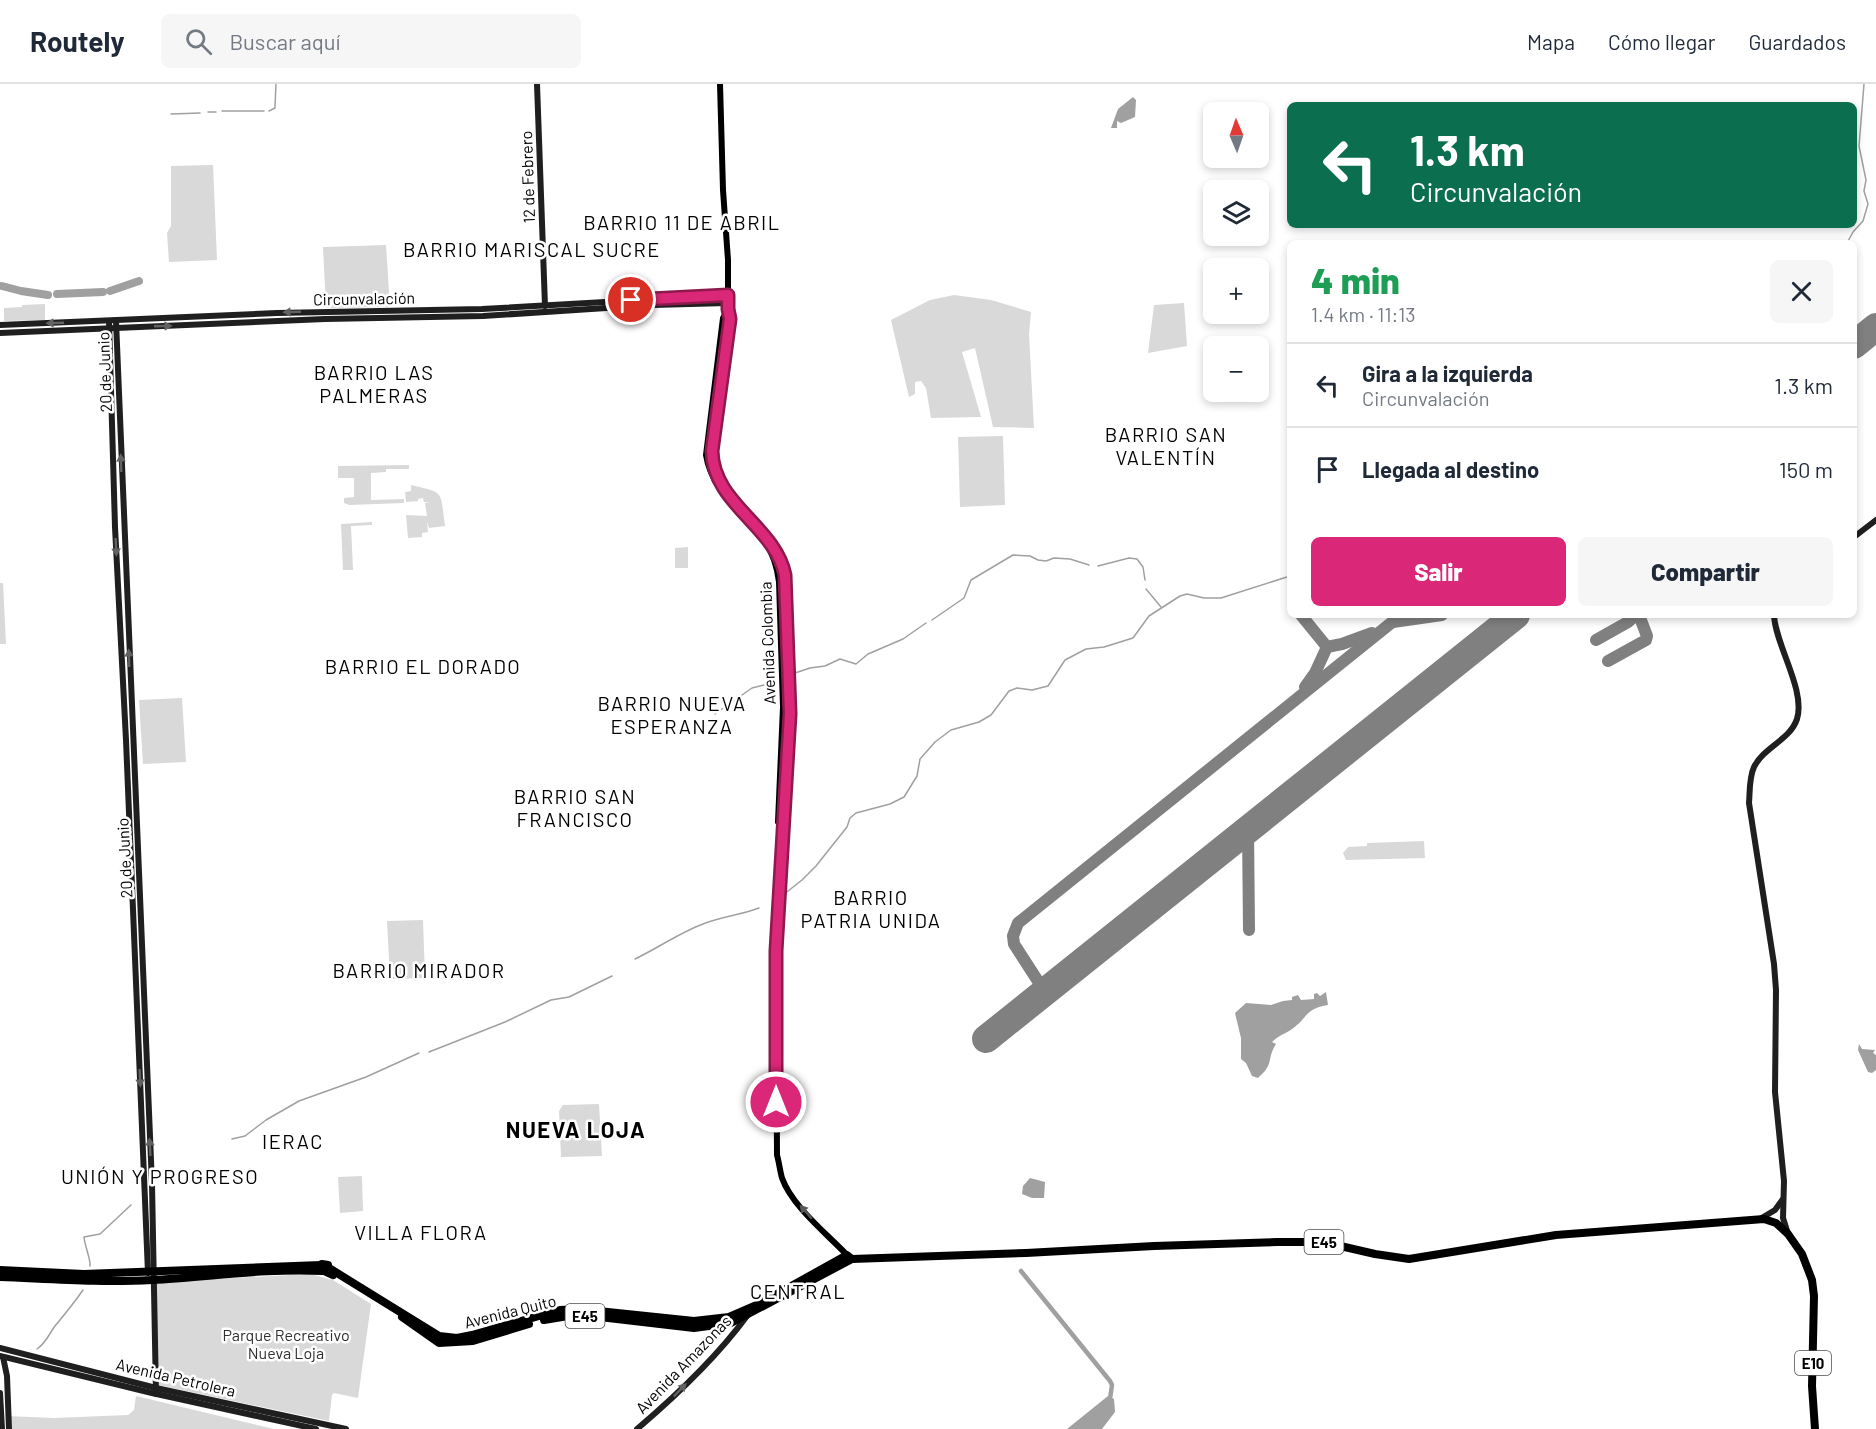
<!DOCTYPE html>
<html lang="es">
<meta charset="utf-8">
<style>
:root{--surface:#fff;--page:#f6f6f7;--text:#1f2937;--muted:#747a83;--line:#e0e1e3;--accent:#db2777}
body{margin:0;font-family:Barlow,sans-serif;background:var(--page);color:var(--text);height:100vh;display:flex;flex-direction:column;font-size:22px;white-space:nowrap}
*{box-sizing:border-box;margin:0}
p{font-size:20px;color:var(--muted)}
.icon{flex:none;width:33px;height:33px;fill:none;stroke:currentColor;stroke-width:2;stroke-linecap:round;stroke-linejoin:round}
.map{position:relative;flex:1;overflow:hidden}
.panel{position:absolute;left:1287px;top:156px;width:570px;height:378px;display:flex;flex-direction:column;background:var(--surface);border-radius:9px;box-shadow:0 3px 9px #0003}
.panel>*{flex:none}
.hud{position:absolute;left:1287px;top:18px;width:570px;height:126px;border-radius:9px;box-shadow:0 3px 9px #0003;background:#0b6e4f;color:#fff;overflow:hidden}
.needle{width:39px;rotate:358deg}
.controls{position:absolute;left:1203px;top:18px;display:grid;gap:12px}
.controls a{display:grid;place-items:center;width:66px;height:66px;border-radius:9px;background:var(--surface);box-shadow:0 3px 9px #0003;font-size:30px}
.pin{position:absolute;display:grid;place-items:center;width:51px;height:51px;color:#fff;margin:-26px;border:3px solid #fff;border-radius:50%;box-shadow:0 2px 6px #0007}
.me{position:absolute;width:66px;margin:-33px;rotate:0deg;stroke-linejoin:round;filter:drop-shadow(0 0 4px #0008)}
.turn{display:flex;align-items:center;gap:21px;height:126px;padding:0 24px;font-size:27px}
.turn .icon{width:78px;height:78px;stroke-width:2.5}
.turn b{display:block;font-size:42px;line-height:51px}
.round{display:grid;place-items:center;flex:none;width:63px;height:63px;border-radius:9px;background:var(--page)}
.headline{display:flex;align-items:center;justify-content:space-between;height:102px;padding:0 24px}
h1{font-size:36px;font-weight:800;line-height:45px;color:#1e9e55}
.primary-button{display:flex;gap:12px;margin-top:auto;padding:12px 24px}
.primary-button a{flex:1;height:69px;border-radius:9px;background:var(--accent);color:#fff;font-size:24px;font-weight:800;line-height:69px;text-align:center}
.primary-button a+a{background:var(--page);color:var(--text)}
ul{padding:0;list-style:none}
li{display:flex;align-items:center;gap:18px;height:84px;padding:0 24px;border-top:2px solid var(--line)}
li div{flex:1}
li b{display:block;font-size:22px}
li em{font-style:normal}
header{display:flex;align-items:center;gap:36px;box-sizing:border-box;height:84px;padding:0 30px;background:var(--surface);border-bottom:2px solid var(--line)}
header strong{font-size:28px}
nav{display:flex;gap:33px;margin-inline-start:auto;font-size:21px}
.search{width:420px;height:54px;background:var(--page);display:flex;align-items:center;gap:15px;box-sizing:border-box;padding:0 21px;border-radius:9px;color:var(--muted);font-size:22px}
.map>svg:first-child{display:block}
</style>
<header>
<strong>Routely</strong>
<div class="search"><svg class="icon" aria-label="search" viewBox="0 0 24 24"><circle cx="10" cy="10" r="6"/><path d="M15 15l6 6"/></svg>Buscar aquí</div>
<nav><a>Mapa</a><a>Cómo llegar</a><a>Guardados</a></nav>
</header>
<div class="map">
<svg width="1876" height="1345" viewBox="0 0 1876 1345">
<rect width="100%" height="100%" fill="#fff"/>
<g fill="#d9d9d9">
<path d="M213 81 217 176 169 178 167 149 171 142V82Z"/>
<path d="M386 161 390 223 326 224 323 163Z"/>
<path d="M954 211 991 216 1031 228 1029 250 1034 344 993 343 975 264 962 268 981 333 931 334 926 304 921 297 915 298V310L909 313 891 236 930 216Z"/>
<path d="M1184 219 1187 262 1148 269 1154 221Z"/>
<path d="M45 220V236L4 237V224L22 223V221Z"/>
<path d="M1003 352 1005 421 960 423 958 353Z"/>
<path d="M409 381V385H386V388L371 389V416L404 415V419L349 421 344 419V414L354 413V394H338V382Z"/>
<path d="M411 401C446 409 440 407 445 442L429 444 427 438 428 448 422 449V453L408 454 406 431 427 432 425 419 430 418H424L423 414 418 415V417L406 418 405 408 411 407Z"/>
<path d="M372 438V441L351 442 353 486H343L341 440Z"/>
<path d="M688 463V484H675V464Z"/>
<path d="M0 499H3L6 560H0Z"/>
<path d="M182 614 186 678 143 680 139 616Z"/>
<path d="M1424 757 1425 774 1346 776 1343 769 1348 763 1367 762V759Z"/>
<path d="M423 836 425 894 390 895 387 837Z"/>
<path d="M599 1020 602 1072 561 1073 559 1027 563 1021Z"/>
<path d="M362 1092 363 1127 340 1129 338 1093Z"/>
<path d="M310 1190 333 1196 371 1220 358 1314 334 1309 332 1311 329 1337 158 1301 156 1198Z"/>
<path d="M136 1312 274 1345H8L7 1332 54 1334 128 1331 134 1326Z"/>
</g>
<g fill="#a0a0a0">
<path d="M1133 13 1136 16 1135 33 1121 39 1117 37V44H1111L1118 25Z"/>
<path d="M1326 908 1328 921C1304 925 1309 933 1292 945 1285 950 1279 951 1272 958L1276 960C1266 976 1275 979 1258 994L1252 992 1246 979 1241 975V954L1235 929 1246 919 1271 921 1283 917 1292 916V913L1298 911 1301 916 1314 915V910L1317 909 1320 912Z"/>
<path d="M1859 960 1862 965 1875 966 1873 969 1876 971V986L1872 989 1868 988 1858 966Z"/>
<path d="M1030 1094 1045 1098 1044 1114H1032L1022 1110 1023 1102Z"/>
<path d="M1108 1312 1114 1315 1115 1328 1102 1345H1067Z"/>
</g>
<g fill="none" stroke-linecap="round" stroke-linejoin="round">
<g stroke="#a0a0a0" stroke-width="1.5">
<path d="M222 27H264"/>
<path d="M269 27 275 24V22L276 0"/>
<path d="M208 28H216"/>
<path d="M171 30 200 29"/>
<path d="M1847 159 1853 148 1863 137 1868 120 1864 107 1866 96 1859 62 1864 0"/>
<path d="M1098 482 1129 474 1137 475 1143 483 1145 496"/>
<path d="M1146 505 1161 523"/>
<path d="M932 536 964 514 971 496 1013 471 1030 472 1038 476 1046 477 1054 474 1070 475 1089 481"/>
<path d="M795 589 810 584 825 582 840 575 856 580 868 570 903 555 926 539"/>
<path d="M715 630 752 604 776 598"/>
<path d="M783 811 802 796 816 782 847 743 850 734 856 729 890 720 904 713 917 692 920 675 935 658 951 646 979 638 991 631 1009 607 1017 604 1032 606 1048 602 1065 576 1086 565 1104 563 1133 554 1149 532 1180 512 1187 510 1204 514H1221L1290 492"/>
<path d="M635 875C658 864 679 849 703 840 721 833 740 831 759 824"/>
<path d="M429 968 505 938 551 916 569 913 612 892"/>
<path d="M232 1055 245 1052 266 1036 299 1017 366 993 419 969"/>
<path d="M90 1182C91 1176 85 1163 84 1153L100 1150 131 1121"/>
<path d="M37 1265C46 1259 49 1250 55 1242 65 1230 74 1219 83 1206"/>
</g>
<path stroke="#a0a0a0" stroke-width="4.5" d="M1021 1187 1110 1297 1112 1301 1110 1315"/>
<g stroke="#a0a0a0" stroke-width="8">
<path d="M2 202 21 207 48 211"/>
<path d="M110 207 139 197"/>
<path d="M57 210 103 208"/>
</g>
<g stroke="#808080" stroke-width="12">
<path d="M1301 531 1327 563"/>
<path d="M1393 538 1442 531"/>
<path d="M1596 556 1628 538 1636 531"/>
<path d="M1608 577 1646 556 1647 552 1639 531"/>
<path d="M1305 603 1315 589 1327 563 1342 560 1372 549"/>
<path d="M1248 745 1249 846"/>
<path d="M1045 908 1014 860 1013 852 1018 839 1401 531"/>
</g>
<g stroke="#808080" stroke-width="28">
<path d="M1854 261 1876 243"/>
<path d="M986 955 1516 531"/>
</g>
<g stroke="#1f1f1f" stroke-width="6">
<path d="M537 0 545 222"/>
<path d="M109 237 115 443 126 656 148 1189"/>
<path d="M116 237 152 1100 156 1310"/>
<path d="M0 241 277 229 482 225 728 211"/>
<path d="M0 249 325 235 483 232 652 221 728 219"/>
<path d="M1854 453 1876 436"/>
<path d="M1774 531C1775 560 1806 606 1797 635 1790 656 1764 663 1754 683 1749 694 1750 707 1749 719L1774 880 1776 906 1775 1008 1784 1097 1783 1134 1788 1150"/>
<path d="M1760 1135 1775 1126 1783 1115"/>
<path d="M0 1264 156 1304 346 1345"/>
<path d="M0 1272 152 1309 316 1345"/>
<path d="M3 1273 7 1292 9 1345"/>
<path d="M0 1309 2 1345"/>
<path d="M637 1345C677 1311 716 1274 747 1232"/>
</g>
<g stroke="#000" stroke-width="6">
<path d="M720 0 723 106 728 176V225L730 235 712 367C713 421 775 441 785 491L790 630 776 867 777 1071C779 1078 780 1087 782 1094 792 1122 826 1149 847 1171"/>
<path d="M728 226 723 234 706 371C710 396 726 414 742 433"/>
<path d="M764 456C773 469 777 481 779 498L783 623 778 738"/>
</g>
<g stroke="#000" stroke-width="8">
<path d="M329 1184 439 1252 457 1254 472 1251 560 1226 579 1225 694 1237 729 1233 759 1220 847 1171 852 1175 1026 1169 1154 1162 1277 1158H1323L1375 1170 1409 1175 1556 1151 1764 1135 1776 1139 1788 1150 1802 1170 1812 1196 1814 1212 1812 1302 1815 1345"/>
<path d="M0 1186 84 1190 321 1181"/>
<path d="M328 1186V1181L322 1180V1186L333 1191"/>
<path d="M0 1193C51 1195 102 1199 152 1196 209 1193 267 1184 323 1187"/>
<path d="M402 1233 439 1259 473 1257 529 1240"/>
<path d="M544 1236 568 1232H591L694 1244 731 1239 852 1175"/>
</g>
</g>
<defs><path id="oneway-solid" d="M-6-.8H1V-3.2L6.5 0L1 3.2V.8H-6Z" transform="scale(1.5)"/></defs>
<g fill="#626262">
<use href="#oneway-solid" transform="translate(292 228) rotate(178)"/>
<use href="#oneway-solid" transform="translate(55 239) rotate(178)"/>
<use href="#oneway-solid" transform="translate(163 242) rotate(-2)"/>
<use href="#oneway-solid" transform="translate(121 379) rotate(-92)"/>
<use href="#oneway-solid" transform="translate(116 463) rotate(87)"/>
<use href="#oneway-solid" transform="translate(129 574) rotate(-92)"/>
<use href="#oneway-solid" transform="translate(140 994) rotate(87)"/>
<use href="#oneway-solid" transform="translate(150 1063) rotate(-93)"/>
<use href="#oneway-solid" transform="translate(680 1306) rotate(-46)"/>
</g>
<use fill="#595959" href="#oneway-solid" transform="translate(806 1128) rotate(-131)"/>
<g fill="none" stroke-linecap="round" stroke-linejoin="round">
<g stroke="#8e194d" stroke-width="15">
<path id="route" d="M631 216 728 211V225L730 235 712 367C713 420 775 442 785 491L790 630 776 867V1018"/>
</g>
<use href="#route" stroke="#db2777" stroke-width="10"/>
</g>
<g text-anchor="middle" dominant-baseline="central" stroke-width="5" stroke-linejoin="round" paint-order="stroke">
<g fill="#fff" stroke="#4c4c4c" stroke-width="1.5">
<rect x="1304.5" y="1146" width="39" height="24" rx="4.5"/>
<rect x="565.5" y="1220" width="39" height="24" rx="4.5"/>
<rect x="1795" y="1267" width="36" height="24" rx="4.5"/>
</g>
<g font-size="15" font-weight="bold" fill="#000">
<text x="1324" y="1158">E45</text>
<text x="585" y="1232">E45</text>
<text x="1813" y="1279">E10</text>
</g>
<g font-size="16" fill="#000" stroke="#fff">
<text transform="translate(527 93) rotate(-92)">12 de Febrero</text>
<text transform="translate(364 214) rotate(-1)">Circunvalación</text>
<text transform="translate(104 288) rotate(-92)">20 de Junio</text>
<text transform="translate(767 559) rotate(-92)">Avenida Colombia</text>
<text transform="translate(124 774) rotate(-93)">20 de Junio</text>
<text transform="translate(510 1227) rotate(-14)">Avenida Quito</text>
<text transform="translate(683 1280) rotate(-46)">Avenida Amazonas</text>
<text transform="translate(176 1293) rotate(13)">Avenida Petrolera</text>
</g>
<g font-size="16" fill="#303030" stroke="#fff">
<text x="286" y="1250">Parque Recreativo<tspan x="286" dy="18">Nueva Loja</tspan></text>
</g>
<g font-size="20" letter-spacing="1.5" fill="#000" stroke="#fff">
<text x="682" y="138">BARRIO 11 DE ABRIL</text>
<text x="532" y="165">BARRIO MARISCAL SUCRE</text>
<text x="374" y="288">BARRIO LAS<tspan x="374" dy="23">PALMERAS</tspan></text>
<text x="1166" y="350">BARRIO SAN<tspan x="1166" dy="23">VALENTÍN</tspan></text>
<text x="423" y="582">BARRIO EL DORADO</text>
<text x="672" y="619">BARRIO NUEVA<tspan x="672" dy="23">ESPERANZA</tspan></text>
<text x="575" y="712">BARRIO SAN<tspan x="575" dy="23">FRANCISCO</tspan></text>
<text x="871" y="813">BARRIO<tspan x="871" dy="23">PATRIA UNIDA</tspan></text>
<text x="419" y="886">BARRIO MIRADOR</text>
<text x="293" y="1057">IERAC</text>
<text x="160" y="1092">UNIÓN Y PROGRESO</text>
<text x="421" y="1148">VILLA FLORA</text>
<text x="798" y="1207">CENTRAL</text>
</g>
<g font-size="22" font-weight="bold" letter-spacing="1.5" fill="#000" stroke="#fff">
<text x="576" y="1045">NUEVA LOJA</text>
</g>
</g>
</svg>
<div class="controls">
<a><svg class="needle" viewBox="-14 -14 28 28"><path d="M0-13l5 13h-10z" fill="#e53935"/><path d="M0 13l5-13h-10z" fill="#747a83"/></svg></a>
<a><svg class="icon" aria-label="layers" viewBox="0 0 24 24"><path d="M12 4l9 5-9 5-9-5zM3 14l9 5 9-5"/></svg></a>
<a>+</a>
<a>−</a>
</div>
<div class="pin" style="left:631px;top:216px;background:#d93025"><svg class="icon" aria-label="arrive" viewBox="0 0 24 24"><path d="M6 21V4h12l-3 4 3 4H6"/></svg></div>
<svg class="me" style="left:776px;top:1018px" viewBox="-20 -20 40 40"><circle r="17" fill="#db2777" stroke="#fff" stroke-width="3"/><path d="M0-11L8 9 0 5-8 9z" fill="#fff"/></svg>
<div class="hud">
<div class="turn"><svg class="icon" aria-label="left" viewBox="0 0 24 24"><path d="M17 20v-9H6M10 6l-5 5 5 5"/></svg><div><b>1.3 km</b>Circunvalación</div></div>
</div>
<section class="panel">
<div class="headline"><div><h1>4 min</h1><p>1.4 km · 11:13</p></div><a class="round"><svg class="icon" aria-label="close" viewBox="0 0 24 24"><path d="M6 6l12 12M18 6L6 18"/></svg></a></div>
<ul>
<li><svg class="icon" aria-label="left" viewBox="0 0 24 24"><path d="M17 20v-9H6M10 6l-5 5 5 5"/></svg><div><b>Gira a la izquierda</b><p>Circunvalación</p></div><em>1.3 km</em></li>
<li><svg class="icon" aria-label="arrive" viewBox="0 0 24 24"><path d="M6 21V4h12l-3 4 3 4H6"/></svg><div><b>Llegada al destino</b></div><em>150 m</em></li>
</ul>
<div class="primary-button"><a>Salir</a><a>Compartir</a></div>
</section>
</div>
